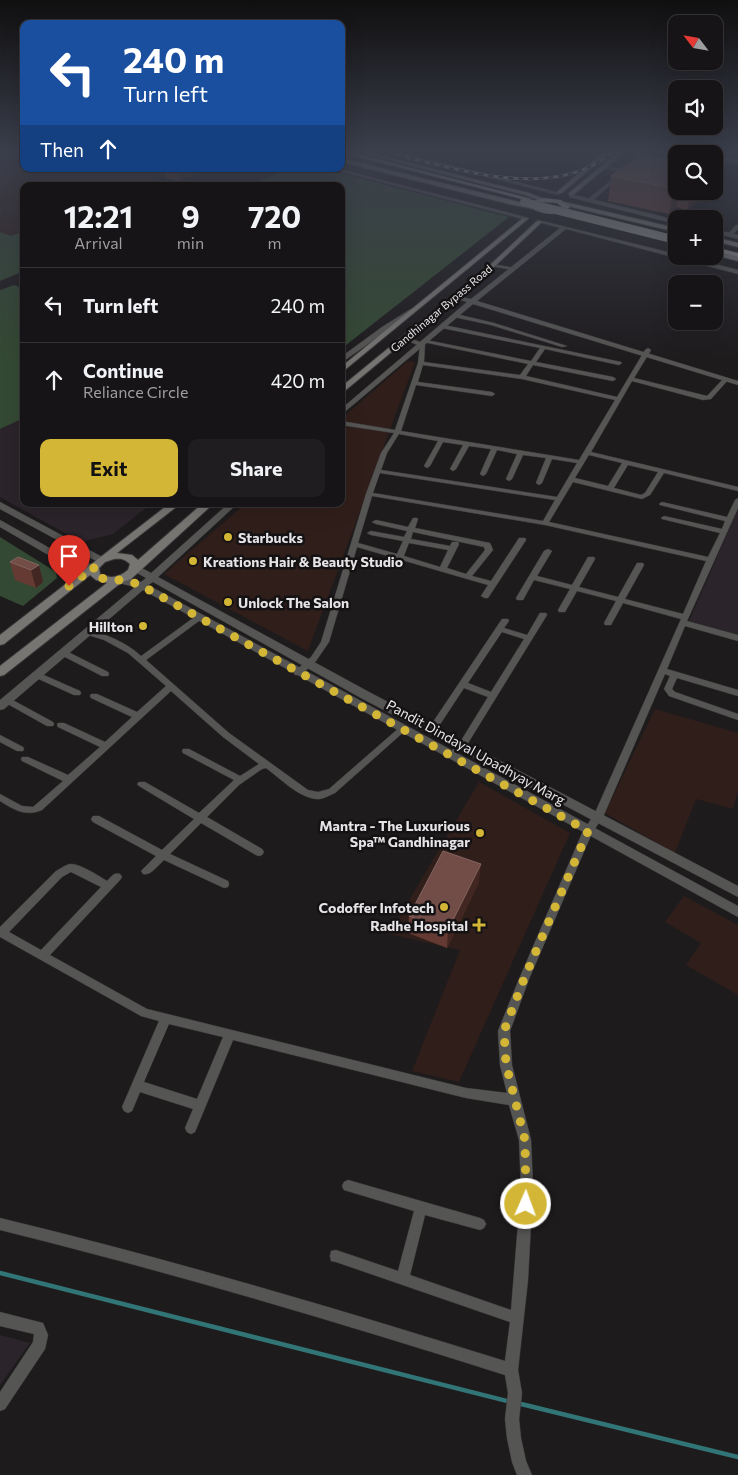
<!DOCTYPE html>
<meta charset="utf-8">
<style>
:root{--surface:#161416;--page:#1f1d1f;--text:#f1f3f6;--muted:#9e9ea1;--line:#353335;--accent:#d3b635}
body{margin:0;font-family:Commissioner,sans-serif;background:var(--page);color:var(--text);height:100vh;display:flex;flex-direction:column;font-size:19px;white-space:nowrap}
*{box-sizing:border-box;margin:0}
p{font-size:16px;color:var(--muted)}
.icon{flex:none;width:28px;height:28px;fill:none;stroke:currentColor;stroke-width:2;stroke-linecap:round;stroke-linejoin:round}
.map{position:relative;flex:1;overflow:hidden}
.panel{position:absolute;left:20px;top:182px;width:325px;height:325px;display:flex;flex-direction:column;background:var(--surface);border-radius:10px;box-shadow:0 5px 20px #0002,0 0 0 1px var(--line)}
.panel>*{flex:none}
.top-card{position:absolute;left:20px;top:20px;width:325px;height:152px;border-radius:10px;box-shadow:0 5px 20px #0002,0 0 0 1px var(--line);background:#1a4fa0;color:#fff;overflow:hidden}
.needle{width:32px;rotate:301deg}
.controls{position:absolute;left:668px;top:15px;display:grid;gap:10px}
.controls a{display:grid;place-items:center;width:55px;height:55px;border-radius:10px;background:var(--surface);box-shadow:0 5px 20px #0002,0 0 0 1px var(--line);font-size:25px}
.pin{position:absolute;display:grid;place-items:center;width:42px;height:42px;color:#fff;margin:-51px -21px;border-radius:50% 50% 50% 0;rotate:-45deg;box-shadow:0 0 5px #0007}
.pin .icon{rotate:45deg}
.me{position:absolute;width:55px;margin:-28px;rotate:2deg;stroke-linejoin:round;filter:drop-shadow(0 0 4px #0008)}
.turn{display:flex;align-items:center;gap:18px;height:105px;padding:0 20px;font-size:22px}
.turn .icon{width:65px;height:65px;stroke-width:2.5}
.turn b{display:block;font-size:35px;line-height:42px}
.then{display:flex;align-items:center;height:48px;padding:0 20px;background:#0003;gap:10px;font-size:19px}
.eta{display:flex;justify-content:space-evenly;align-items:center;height:85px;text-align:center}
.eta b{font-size:30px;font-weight:700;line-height:35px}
.cta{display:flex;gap:10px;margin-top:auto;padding:10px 20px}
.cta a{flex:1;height:58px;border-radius:10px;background:var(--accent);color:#111;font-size:20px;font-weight:700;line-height:58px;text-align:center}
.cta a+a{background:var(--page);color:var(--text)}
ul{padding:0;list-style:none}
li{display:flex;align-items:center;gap:15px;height:75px;padding:0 20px;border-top:1px solid var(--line)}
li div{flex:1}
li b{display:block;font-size:19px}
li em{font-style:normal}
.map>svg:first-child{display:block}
</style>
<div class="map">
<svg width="738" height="1475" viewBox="0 0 738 1475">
<rect width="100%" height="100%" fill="#1e1b1d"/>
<g fill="#301e1a">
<path d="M0 153H24V169H187L140 186H24V231L11 236 24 271 0 281Z"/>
<path d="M408 361 415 362 308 651 164 574 245 504H341V419Z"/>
<path d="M655 709 738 733V790L733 809 696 799 675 853 605 813Z"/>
<path d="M479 782 570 833 459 1082 412 1071 460 950 389 934Z"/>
<path d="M684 896 738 925V995L686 965 701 943 665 922Z"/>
</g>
<g fill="#2b242a">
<path d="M24 418V504H151L113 534 81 542 0 497V429Z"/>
<path d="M738 509V635L689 621Z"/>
<path d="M0 1335 30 1343 0 1385Z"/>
</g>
<g fill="#344933">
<path d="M289 169H325L509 217 341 349V186H248Z"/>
<path d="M24 231V271L0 281V232L11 236Z"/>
<path d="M14 285 24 289V418L0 429V290Z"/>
<path d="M0 537 56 572 57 578 23 606 0 596Z"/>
</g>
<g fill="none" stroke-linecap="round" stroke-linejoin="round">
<g stroke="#317576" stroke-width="4.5">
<path d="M0 1273 511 1402"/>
<path d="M517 1403 738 1457"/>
</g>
<g stroke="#3a3739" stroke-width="1">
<g id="minor">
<path d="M0 153H4L0 155Z"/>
<path d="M605 166 625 170 626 171 624 172 604 168Z"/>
<path d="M619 174 622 175 592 201H588V199Z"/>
<path d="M736 225H738V229L732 236H728V234Z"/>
<path d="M493 264 514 268V269L512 270 491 266V264Z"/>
<path d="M456 314 494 323 567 346 562 347 491 325 454 317 453 316Z"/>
<path d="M444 325 621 362 622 363 619 365 545 349 536 362 613 377 616 379 613 381 533 365 526 376 617 397 645 350 648 348 651 350 634 378 707 396 724 378H728V380L711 399 703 400 632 381 591 452 738 487V491L664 473 650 495 642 499 573 482 549 522 708 557 720 533 662 519 661 518 664 516 722 529 725 521 660 505 659 504 662 502 727 517 735 500 738 498V508L687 621 738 635V641L685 626 667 669 738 690V696L677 678 672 689 675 692 738 714V720L669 696 664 689 670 676 665 674 603 817 592 833 529 979 510 1031 512 1065 531 1140 533 1187 528 1280 518 1370 522 1393 519 1419 521 1438 526 1461 532 1475H517L512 1462 507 1438 505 1419 508 1393 505 1375C338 1322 170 1272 0 1230V1218C170 1259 338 1309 505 1361L510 1322 336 1262 331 1261 330 1256 331 1251 336 1250 398 1271 414 1211 344 1190 342 1186 344 1182 348 1180 480 1218 484 1220 486 1224 484 1228 480 1230 425 1215 410 1275 511 1310 521 1187 519 1140 509 1105 466 1098 233 1040 195 1132 191 1134 187 1132 185 1128 193 1109 140 1092 132 1111 128 1113 124 1111 122 1107 159 1021 141 1016 0 937V927L56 871C60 869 65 865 70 864 79 863 99 876 107 881 112 876 114 872 120 874L122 877 120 880 50 955 147 1009 466 1088 507 1093 500 1065 498 1031 519 979 583 831 594 815 681 619 623 603 611 625H605L604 623 616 601 577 591 565 612H559L558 610 570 589 534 580 523 600H517L516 598 544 551 548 549 552 551 537 576 572 585 588 557H594L595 559 579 587 618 597 637 563H643L644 565 625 599 683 614 706 561 545 525 372 496 358 543 397 554 403 541 371 535 367 533 371 531 404 537 407 531 376 524 372 522 376 520 408 527 413 518H417L418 519 415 528 490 543 493 550 472 576 491 581 519 538H525L526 540 488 598H485L481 596 488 585 357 547 329 642 316 661 301 675H295L294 673 295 671 311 657 321 642 366 494 381 453 394 433 341 425V421L395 430 418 363 420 346 403 339V337H407L425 344 424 362 520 375 528 364 423 342 426 340 531 361 540 348 442 328 441 327ZM423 365 522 379 615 400 579 460 401 431 416 385 492 396 495 394 492 392 418 382ZM399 434 438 441 424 466 427 468 430 466 443 442 463 445 450 469 453 471 456 469 469 446 491 449 480 474 483 476 486 474 497 450 517 454 506 479 509 481 512 479 523 455 546 458 536 483 539 485 542 483 552 459 577 463 557 497 381 470 387 453ZM589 455 622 463 608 486 575 478ZM628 465 658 472 645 493 641 495 614 488ZM380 473 555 500 543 521 373 493ZM413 532 484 547 485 550 466 574 447 568 459 544 458 542H452L450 546 411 539ZM409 543 448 550 440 567 404 556ZM71 872 101 887 41 950 9 932 62 877ZM169 1024 223 1037 197 1099 144 1082Z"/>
<path d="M540 613H546L547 615 465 748 454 757H448L447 755 459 744 488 697 464 688 435 732H429L428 730 429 728 502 619H508L509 621 504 628 527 635ZM502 632 524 639 491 692 468 683Z"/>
<path d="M196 616H199L203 618 146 660 229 733 308 790 318 792 329 789 400 727H406L407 729 335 793C330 795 322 800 316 799 298 797 281 779 266 768L262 769 239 785 207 817 262 849 264 852 262 855 259 856 256 855 201 823 170 854 228 881 229 884 228 887 224 888 164 860C158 865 151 876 143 874L141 871 156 856 93 822 91 819 93 816H99L162 850 194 819 139 786 137 784 139 782H145L199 813 234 780 183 753 182 751 183 749H189L240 776 259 764 223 737 171 691 42 810C26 817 14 810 0 801V794L22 806 33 807 63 781 22 761 21 759 22 757H28L68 775 100 747 58 727 57 725 58 723H64L105 742 132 717 91 698 90 696 91 694H97L137 712 166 686 128 653 104 640 85 634 84 632 85 630 88 629C107 635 126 642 141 656Z"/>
<path d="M64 650 108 672 109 674 108 676H102L61 655 60 653 61 651Z"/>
<path d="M37 672 80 691 81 693 80 695H74L34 677 33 675 34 673Z"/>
<path d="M7 697 53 722 54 724 53 726H47L4 702 3 700Z"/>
<path d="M0 735 23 747 24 749 23 751H17L0 742Z"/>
<path d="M0 1312 43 1323 48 1335 45 1349 5 1409 0 1411V1392L33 1342 34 1334 0 1326Z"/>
</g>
</g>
<g stroke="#3a3739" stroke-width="1">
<g id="tertiary">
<path d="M393 153H403L561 193 558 195Z"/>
<path d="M674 153H680V154L676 155Z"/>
<rect x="684" y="153" width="6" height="1"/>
<path d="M714 156 738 160V164L714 160Z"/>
<path d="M331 169H339L529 218 526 220Z"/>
<path d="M571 194 676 220V224L569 197Z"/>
<path d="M538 220 676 254V256H685L738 270V274L566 229 477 301 738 381V385L473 304 341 415V409L467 302 452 297V295L471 299 560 228 538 222Z"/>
<path d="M714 229 738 235V239L714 233Z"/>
<path d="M411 309 416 310 341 363V357L382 327Z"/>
<path d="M0 502 104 558 106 560 104 562H98L0 509Z"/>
<path d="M228 504H237L158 577 369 692 738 886V897L361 698 153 582 148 585 738 906V917L143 590 4 709 0 710V700L135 587 115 582 113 580 115 578H129L141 582 146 578 132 570V566H138L151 573Z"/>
<path d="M0 520 76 563 94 564 99 567 94 570 71 568 0 527Z"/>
</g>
</g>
<g stroke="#3a3739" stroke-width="2">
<g id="secondary">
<path d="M361 153H372L529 193 546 200 543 202 525 195Z"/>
<path d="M602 153H609L562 193H558V191Z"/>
<path d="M617 153H624L573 195H569V193Z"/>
<path d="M341 158 535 206 536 207 533 209 513 205 341 162Z"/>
<path d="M565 202 676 228V232L563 205V203Z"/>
<path d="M523 218 528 219 341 373V367Z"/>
<path d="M537 221 542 222 495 266 341 394V387L491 264Z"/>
<path d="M714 237 738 243V247L714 241Z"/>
<path d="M714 251 738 257V261L714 255Z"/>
<path d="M169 504H180L117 553 132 555 138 560 202 504H213L131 579 122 582 4 675 0 676V666L107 583 96 580 90 575 4 644 0 645V635ZM114 559C121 558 125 559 130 564L128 570C119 578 110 579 100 574L99 568 105 562Z"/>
</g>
</g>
<g stroke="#3a3739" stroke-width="1">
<g id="primary">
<path d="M342 153H354L532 199 529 201Z"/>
<path d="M543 198 561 200 570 207C559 217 543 215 531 208L533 201ZM543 202 557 203 562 207 550 210 537 206 538 203Z"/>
<path d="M714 247 738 253V257L714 251Z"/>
</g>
</g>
<use href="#minor" fill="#555553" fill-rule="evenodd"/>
<use href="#tertiary" fill="#555553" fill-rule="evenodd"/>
<use href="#secondary" fill="#767572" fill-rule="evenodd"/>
<use href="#primary" fill="#8f8e8b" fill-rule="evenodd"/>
<g stroke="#c7c5c7" stroke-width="3">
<path id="rail" d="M391 153C449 168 532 194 589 167 597 164 605 158 612 153"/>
</g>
<use href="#rail" stroke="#151214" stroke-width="2" stroke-dasharray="5" stroke-linecap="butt"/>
<g stroke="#3a3739" stroke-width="8" stroke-linecap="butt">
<path id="primary-bridge" d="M524 202 676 240"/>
</g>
<use href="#primary-bridge" stroke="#8f8e8b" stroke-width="8"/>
</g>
<g fill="#643a33">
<path d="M641 155 676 191H708V193L687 210 676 207 669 214 608 201 611 176Z"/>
<path d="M165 169H202V171L179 181 166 178Z"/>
<path d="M10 562 39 565 43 582 36 588 15 580Z"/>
<path d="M479 882 447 948 408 933 409 916Z"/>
</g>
<g fill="#422622">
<path d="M178 169H202V171L179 181Z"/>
<path d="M676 186V191H679L676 207 669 214 673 188Z"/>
<path d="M691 191H708V193L687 210Z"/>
<path d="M39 565 43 582 36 588 31 570Z"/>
<path d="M481 864 479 882 447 948 448 930Z"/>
</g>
<g fill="#724c47" stroke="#846460">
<path d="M641 155 676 161V186L673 188 611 176Z"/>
<path d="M18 557 39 565 31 570 10 562Z"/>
<path d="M443 851 481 864 448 930 409 916Z"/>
</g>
<linearGradient id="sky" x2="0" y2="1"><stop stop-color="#100f10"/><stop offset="0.42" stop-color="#3b3f4c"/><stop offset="1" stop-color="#3b3f4c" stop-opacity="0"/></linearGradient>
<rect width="738" height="360" fill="url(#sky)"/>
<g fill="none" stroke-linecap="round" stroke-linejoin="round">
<path stroke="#d3b635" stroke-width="9" stroke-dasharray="0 16.2" d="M69 586 94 567 93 571 99 578 129 581 142 586 588 831 524 979 504 1031 506 1064 525 1140 526 1204"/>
</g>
<g fill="#d3b635" stroke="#151214" stroke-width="2">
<circle cx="228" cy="537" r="5"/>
<circle cx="193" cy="561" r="5"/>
<circle cx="228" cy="602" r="5"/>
<circle cx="143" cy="626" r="5"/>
<circle cx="480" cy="833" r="5"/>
<circle cx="444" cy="907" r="5"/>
<path d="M476.5 917.5h5v5h5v5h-5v5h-5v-5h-5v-5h5z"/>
</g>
<g text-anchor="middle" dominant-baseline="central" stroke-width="5" stroke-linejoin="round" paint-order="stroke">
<g font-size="11" fill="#e6e4e6" stroke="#151214">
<text transform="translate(441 308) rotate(-40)">Gandhinagar Bypass Road</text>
</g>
<g font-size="14" font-weight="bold" fill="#e6e4e6" stroke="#151214" text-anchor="end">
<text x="238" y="537" text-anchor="start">Starbucks</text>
<text x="203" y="561" text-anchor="start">Kreations Hair &amp; Beauty Studio</text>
<text x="238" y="602" text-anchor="start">Unlock The Salon</text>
<text x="133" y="626">Hillton</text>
<text x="470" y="825">Mantra - The Luxurious<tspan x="470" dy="16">Spa™ Gandhinagar</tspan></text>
<text x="434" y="907">Codoffer Infotech</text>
<text x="468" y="925">Radhe Hospital</text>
</g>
<g font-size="14" fill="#e6e4e6" stroke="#151214">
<text transform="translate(476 752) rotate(29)">Pandit Dindayal Upadhyay Marg</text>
</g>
</g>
</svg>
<div class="controls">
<a><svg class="needle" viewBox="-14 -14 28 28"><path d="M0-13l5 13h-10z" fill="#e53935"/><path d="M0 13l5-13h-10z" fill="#9e9ea1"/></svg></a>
<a><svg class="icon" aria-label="sound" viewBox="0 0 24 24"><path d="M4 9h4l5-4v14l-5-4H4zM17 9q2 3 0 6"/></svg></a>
<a><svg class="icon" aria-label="search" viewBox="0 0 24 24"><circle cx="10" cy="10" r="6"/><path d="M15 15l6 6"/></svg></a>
<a>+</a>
<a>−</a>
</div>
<div class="pin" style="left:69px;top:586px;background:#d93025"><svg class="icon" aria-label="arrive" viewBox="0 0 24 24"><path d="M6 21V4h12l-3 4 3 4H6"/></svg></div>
<svg class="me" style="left:526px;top:1204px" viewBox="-20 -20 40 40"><circle r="17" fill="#d3b635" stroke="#fff" stroke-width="3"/><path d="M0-11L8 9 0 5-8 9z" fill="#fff"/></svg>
<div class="top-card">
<div class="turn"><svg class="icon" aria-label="left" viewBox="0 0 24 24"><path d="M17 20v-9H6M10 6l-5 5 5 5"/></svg><div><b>240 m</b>Turn left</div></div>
<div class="then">Then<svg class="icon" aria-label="ahead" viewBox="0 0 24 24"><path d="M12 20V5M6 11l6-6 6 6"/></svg></div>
</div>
<section class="panel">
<div class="eta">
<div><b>12:21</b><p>Arrival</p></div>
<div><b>9</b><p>min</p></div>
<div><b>720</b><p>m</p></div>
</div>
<ul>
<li><svg class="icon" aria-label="left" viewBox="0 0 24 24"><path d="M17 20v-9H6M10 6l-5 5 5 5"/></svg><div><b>Turn left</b></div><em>240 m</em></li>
<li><svg class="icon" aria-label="ahead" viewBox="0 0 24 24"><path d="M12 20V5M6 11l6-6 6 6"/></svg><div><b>Continue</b><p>Reliance Circle</p></div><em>420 m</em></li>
</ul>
<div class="cta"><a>Exit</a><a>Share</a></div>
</section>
</div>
